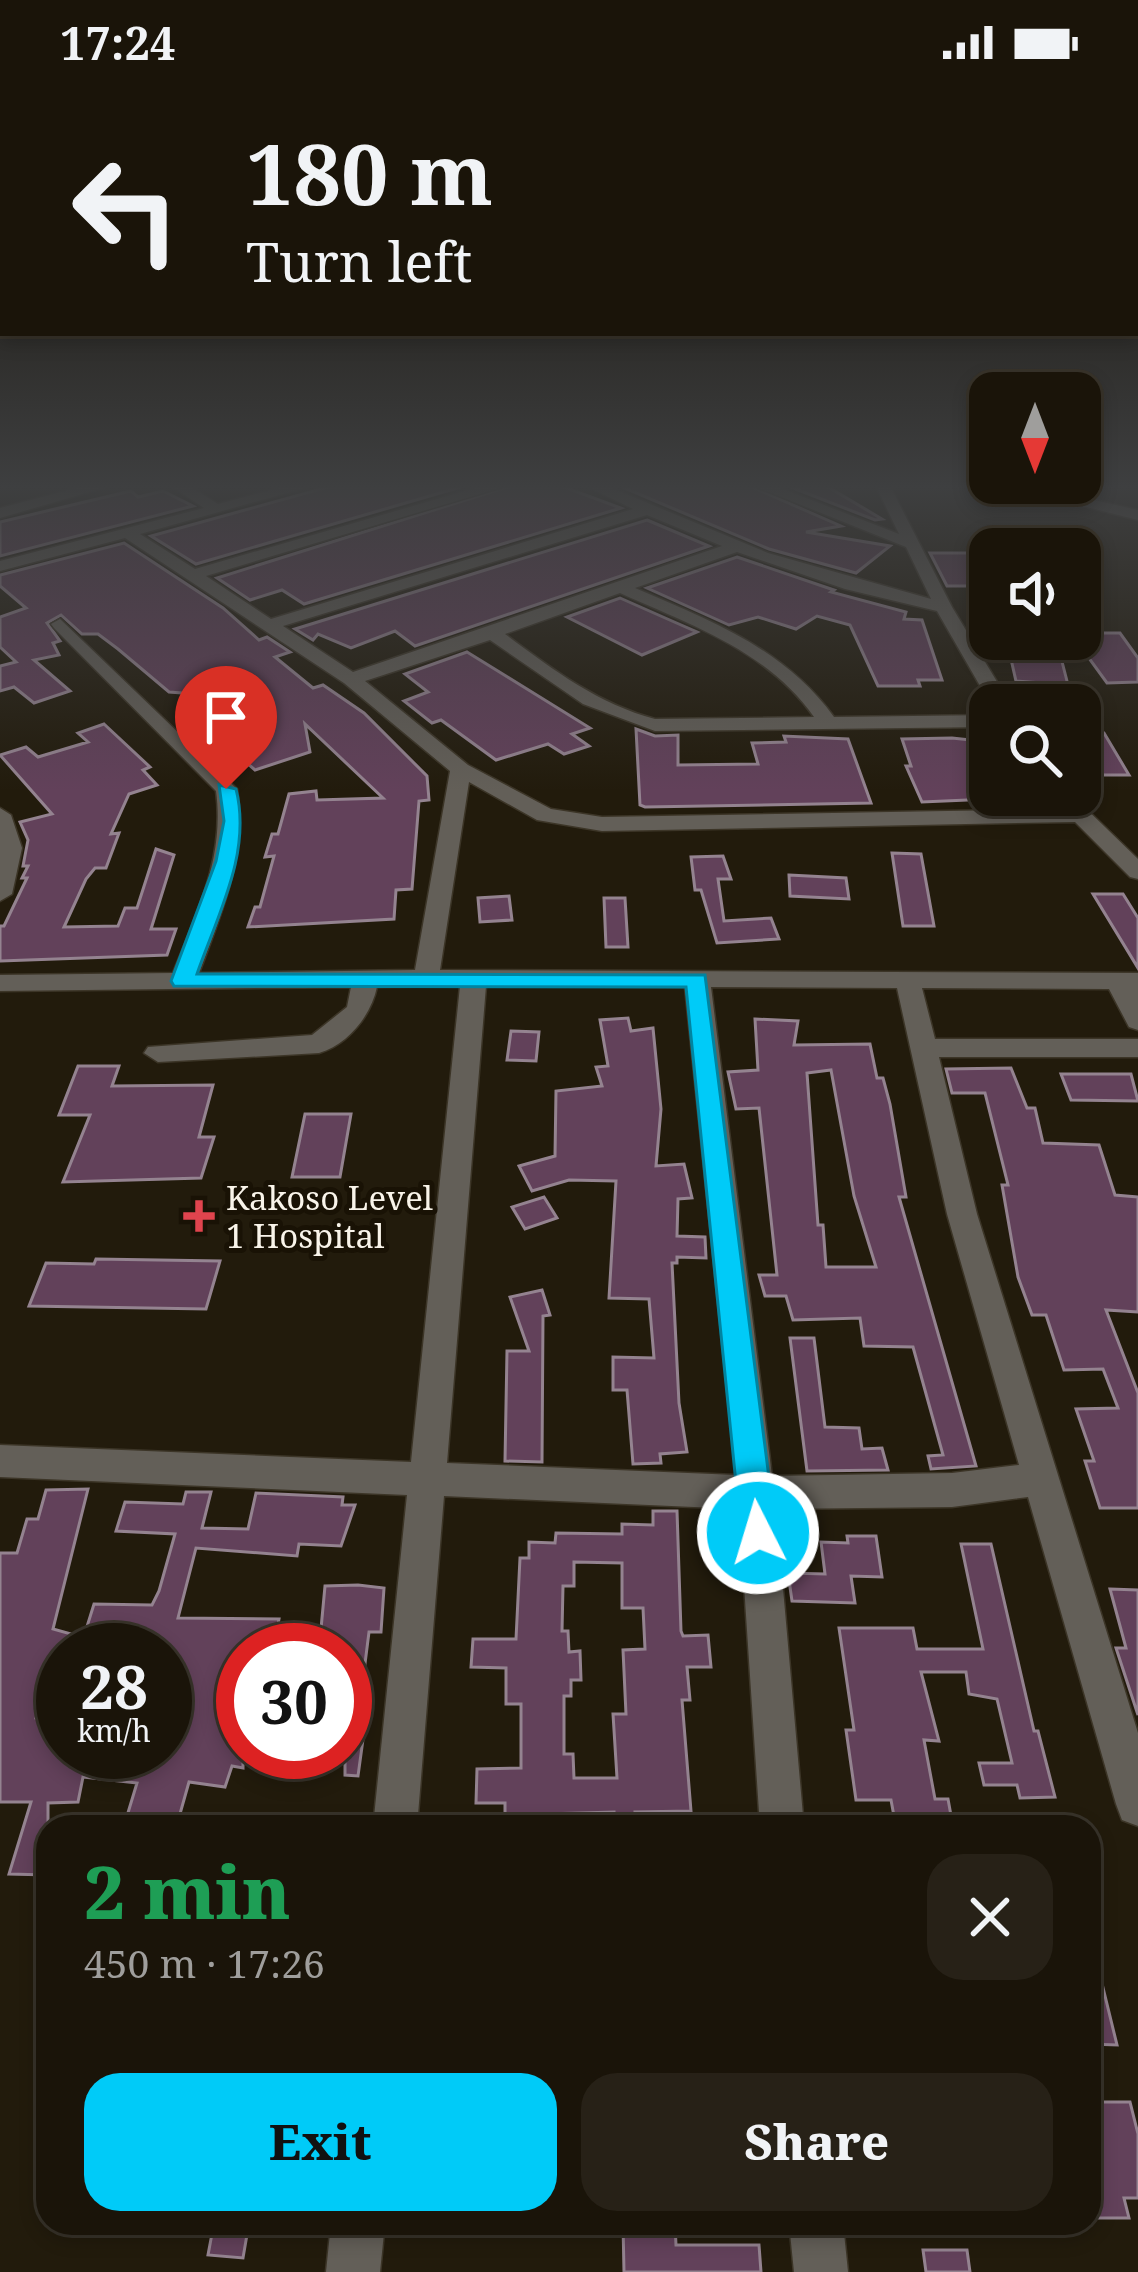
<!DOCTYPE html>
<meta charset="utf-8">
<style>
:root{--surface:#1a1409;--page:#272117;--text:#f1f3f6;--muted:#9f9e9c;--line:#38332a;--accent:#00cbf8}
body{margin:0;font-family:"Noto Serif",serif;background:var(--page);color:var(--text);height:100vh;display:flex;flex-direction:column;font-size:45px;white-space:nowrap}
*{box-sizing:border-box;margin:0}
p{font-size:39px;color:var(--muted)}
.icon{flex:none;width:66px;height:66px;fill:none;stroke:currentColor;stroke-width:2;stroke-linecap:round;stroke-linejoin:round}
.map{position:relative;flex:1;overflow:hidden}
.sheet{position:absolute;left:36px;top:1731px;width:1065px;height:420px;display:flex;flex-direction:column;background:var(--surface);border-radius:36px;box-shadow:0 6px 18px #0003,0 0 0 3px var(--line)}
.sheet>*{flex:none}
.hud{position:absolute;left:0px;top:0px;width:1140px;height:252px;box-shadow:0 6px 18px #0003,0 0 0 3px var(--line);background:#1a1409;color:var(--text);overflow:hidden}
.needle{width:78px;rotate:180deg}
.buttons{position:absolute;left:969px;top:288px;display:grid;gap:24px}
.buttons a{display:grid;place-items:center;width:132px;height:132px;border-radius:24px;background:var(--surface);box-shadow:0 6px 18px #0003,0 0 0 3px var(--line);font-size:60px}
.speed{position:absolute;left:36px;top:1539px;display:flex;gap:24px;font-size:60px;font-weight:700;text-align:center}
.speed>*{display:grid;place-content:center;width:156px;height:156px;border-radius:50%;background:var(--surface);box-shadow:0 6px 18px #0003,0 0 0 3px var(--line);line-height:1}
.speed small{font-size:30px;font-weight:400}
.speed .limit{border:18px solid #d22;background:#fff;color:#111}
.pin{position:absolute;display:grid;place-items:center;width:102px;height:102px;color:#fff;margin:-123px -51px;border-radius:50% 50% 50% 0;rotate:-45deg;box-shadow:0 0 12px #0007}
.pin .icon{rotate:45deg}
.me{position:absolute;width:132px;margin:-66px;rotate:355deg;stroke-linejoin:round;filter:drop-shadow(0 0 9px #0008)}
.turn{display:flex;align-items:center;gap:42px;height:252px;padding:0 48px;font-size:54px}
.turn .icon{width:156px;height:156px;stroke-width:2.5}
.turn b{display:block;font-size:84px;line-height:102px}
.round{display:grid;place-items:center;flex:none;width:126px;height:126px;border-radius:36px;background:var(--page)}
.overview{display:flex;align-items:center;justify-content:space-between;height:204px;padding:0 48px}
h1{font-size:72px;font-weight:800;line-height:90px;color:#1e9e55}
.primary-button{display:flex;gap:24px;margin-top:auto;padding:24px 48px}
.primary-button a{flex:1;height:138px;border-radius:36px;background:var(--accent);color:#111;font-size:48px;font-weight:800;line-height:138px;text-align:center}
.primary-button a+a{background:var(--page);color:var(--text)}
.status{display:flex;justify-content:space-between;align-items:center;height:84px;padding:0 60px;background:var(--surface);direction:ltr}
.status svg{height:33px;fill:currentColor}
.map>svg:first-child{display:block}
</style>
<div class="status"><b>17:24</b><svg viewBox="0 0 49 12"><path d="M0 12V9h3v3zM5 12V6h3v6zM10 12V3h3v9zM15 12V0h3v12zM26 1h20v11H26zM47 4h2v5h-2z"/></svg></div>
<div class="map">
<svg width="1138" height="2188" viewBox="0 0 1138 2188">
<rect width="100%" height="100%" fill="#221b0c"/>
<g fill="#62415a" stroke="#948390" stroke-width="3" fill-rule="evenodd">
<path d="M339 400H471L196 480 151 452Z"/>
<path d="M517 400H556L621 424 304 520 282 506 250 516 217 494Z"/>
<path d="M632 400H745L841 442 806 448 890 462 856 489 769 465 622 403Z"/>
<path d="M783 400H823L882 435 875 436Z"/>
<path d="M131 407 138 413 163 407 193 422 0 472V438Z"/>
<path d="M647 436 709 462 415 562 395 547 351 564 318 550 313 556 295 545Z"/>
<path d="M124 459 223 524 259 556 267 553 290 568 275 573 313 604 323 601 364 629 427 692 429 716 419 717 412 805 396 806 394 835 248 843 255 823H260L274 772 265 773 272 750H278L289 710 316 707 317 716 383 714 305 640 310 668 255 686 217 653 182 609 169 608 118 565 98 550H82L61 531 47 539 60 557 53 559 59 571 34 576 70 607 34 619 14 603 0 607V582L16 578 0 563V533L26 524 0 502V491Z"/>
<path d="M930 469H990V502H947Z"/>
<path d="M737 473 834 506 831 508 906 528 904 535 922 536 942 596H918L920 602H878L850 541 817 532 796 545 758 533 729 541 647 504Z"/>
<path d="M620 514 672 537 697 548 642 571 567 533Z"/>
<path d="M1080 549H1120L1138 574V598L1107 599 1075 555H1080Z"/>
<path d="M1008 562H1058L1068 601 1016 597Z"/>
<path d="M467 568 590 644 572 650 589 662 564 670 548 660 496 676 441 636 432 639 404 617 428 608 405 590Z"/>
<path d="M104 640 150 683 143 686 157 701 129 710 111 750 119 749 106 784H95L86 795 64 843 118 842 125 824H137L156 765 174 771 151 845H176L167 871 0 877V842H4L27 794H22L28 782H23L28 756 20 738 52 730 0 671 26 663 38 673 88 658 78 649Z"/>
<path d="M636 645 655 652 678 651V681L758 680 752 659 786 658 784 652 848 655 871 719 645 723 640 721Z"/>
<path d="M1080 649H1104L1129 691H1080Z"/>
<path d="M952 654 990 658V715L922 718 906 682H911L902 655Z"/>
<path d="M892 769 921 770 934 842H903Z"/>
<path d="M723 772 731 795H718L724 837 771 834 779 855 717 859 701 806H695L691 773Z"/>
<path d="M789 791 846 794 849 815 790 812Z"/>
<path d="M1093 810H1123L1138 834V884Z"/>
<path d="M509 812 512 836 480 838 478 814Z"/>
<path d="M604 814H625L628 863H606Z"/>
<path d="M628 934 631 947 653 944 661 1025 656 1082 684 1080 692 1114 678 1115 677 1152 705 1153 706 1174 677 1173V1179H672L679 1319 687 1368 660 1370 661 1379 633 1380 627 1306H613V1273L654 1274 649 1215 609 1214 616 1097 569 1096 532 1107 519 1082 555 1072 556 1007 602 1002 596 983 608 982 600 936Z"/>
<path d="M755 935 798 937 794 961 870 960 877 994H883L890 1020 906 1113H899L976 1382 931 1385 928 1372 943 1371 913 1263 864 1262 860 1234 793 1236 786 1212H765L759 1191H777L759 1024 736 1025 728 988 758 986ZM831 986 854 1112 876 1183H826L823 1141H818L807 989Z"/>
<path d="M511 947 539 948 536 977 507 976Z"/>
<path d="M78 982H119L112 1002 213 1001 199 1053H214L201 1094 63 1098 90 1031H59Z"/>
<path d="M1011 984 1027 1024H1035L1043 1059 1099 1061 1115 1111 1138 1113V1228L1106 1226 1138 1309V1424H1100L1085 1377H1094L1076 1325 1118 1324 1103 1285 1064 1286 1046 1231H1032L1018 1193 1002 1101H1008L985 1009H952L946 985Z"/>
<path d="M1061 990H1131L1138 1017 1071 1016Z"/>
<path d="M305 1030H351L340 1093H292Z"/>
<path d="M544 1113 557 1134 525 1145 512 1123Z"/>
<path d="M96 1175 220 1177 206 1225 29 1222 46 1179 94 1180Z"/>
<path d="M542 1206 550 1231 543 1232 542 1378 505 1377 507 1267H529L510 1213Z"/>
<path d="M790 1254H814L825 1343 859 1344 862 1365 882 1364 888 1386 807 1387Z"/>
<path d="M88 1405 53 1545 107 1560 106 1566H63V1593H47L36 1634 63 1637V1668H165V1566H139L144 1550 85 1549 94 1520 152 1521 159 1507 175 1450 116 1447 125 1418 183 1420 186 1408H211L202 1444 248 1445 256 1409 343 1413 342 1421H355L341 1462 299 1460 297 1472 196 1464 178 1534 279 1535 273 1566H243V1684L232 1682 225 1703 189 1698 178 1737 127 1732 137 1699 83 1693 78 1718 48 1719V1791L9 1790 31 1718H0V1469H17L27 1435H38L46 1406Z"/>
<path d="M653 1427H677L681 1547 683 1552 708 1551 711 1583H687L690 1616H682L691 1727 635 1728 636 1743H614V1728L505 1731V1719H476L477 1685 521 1684V1620H506V1584L471 1583 473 1555H516L520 1474H529V1458L555 1459 556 1449 622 1450V1440L653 1441ZM574 1478 622 1479V1524H643L645 1565 623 1566 626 1630H613L617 1694H574L573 1670H564V1612H571V1596H581L580 1567 569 1568 568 1547H562L563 1502H574Z"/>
<path d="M847 1452H876L882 1493 851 1492 855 1519 792 1517 788 1489 825 1490 821 1458 848 1459Z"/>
<path d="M961 1460H991L1034 1647H1038L1055 1713 1020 1714 1017 1701H984L979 1679H1012L997 1615 969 1610 966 1588H921L939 1657 924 1656 935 1715H948L952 1737 896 1743 891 1716H856L846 1646H854L839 1544H913L917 1565H983Z"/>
<path d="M358 1501 384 1504 381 1548H369L360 1619H368L358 1692 345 1691V1566H319L325 1502Z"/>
<path d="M1110 1505 1138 1506V1631L1116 1564H1126Z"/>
<path d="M1097 1879 1117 1961 1089 1960V1880Z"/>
<path d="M1089 2018H1130L1138 2050V2114H1124L1129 2134H1089V2057H1097Z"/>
<path d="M214 2139H249L243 2174 208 2171Z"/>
<path d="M623 2140H675L676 2161H759L761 2188H624Z"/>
<path d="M923 2166H967L970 2188H926Z"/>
</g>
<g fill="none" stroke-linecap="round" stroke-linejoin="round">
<g stroke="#3c3527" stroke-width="3">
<g id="minor">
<path d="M92 400H117L0 434V424Z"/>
<path d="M168 400H186L218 420 294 400H319L140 450 195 485 489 400H513L206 492 271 535 633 425 582 400H602L768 469 931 515 906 463 749 400H770L899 450 875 400H889L952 523 1011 621H991L937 527 845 505 737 468 635 504C711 537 784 564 834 633L990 631V643L655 647 583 620 490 556 365 597 468 681 551 725 602 733 1062 725 1049 711H1072L1138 775V795L1130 793 1075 738 602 747 537 736 469 698 440 886 1138 889V946L1129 943 1109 905 922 904 935 955H1138V973H939L977 1130 1138 1649V1742L1122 1736 1116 1720 1028 1413 952 1423 776 1425 804 1743H760L739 1425 444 1412 417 1743H373L407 1411 0 1393V1361L411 1378 460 902 377 903C371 931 349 960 319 969L158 978 144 969 148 963 312 951 347 923 351 903 0 907V891L173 889C197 829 225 773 216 707L54 544 51 540 60 535 237 705C247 771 222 828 199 889L415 886 450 687 344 599 125 454 0 487V477L204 424ZM647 431 722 462 353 588 283 542ZM620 509C691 541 768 567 814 633L655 635C598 620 552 585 505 550ZM486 902 685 903 736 1391 447 1379ZM711 903 897 904 947 1130 1019 1381 952 1389 772 1392Z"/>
<path d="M995 400H1023L1138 426V436Z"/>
<path d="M0 724 11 731 22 764 12 810 0 817Z"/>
<path d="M331 2139H385L380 2188H326Z"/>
<path d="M789 2139H843L848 2188H794Z"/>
</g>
</g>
<use href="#minor" fill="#635f58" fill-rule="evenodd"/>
</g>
<linearGradient id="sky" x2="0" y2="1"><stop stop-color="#130f07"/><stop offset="0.57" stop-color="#3e3f40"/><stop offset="1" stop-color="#3e3f40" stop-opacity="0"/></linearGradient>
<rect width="1138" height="707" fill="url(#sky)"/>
<path fill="#00cbf8" stroke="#0084a1" stroke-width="3" d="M219 701 236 705C252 768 218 830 197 890L705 891 776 1449 771 1460 758 1465 746 1460 741 1449 686 903 174 902 171 897 216 777 224 737Z"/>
<path fill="#e0444e" stroke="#191205" stroke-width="4.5" d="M193 1114h12v12h12v12h-12v12h-12v-12h-12v-12h12z"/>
<g text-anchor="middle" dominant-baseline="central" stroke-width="10" stroke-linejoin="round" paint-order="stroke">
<g font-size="33" fill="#f9f4ea" stroke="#191205" text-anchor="start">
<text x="226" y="1113">Kakoso Level<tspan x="226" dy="38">1 Hospital</tspan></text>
</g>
</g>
</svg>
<div class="buttons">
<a><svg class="needle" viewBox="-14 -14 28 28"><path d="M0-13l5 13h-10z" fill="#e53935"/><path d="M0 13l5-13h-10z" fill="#9f9e9c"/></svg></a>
<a><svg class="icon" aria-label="sound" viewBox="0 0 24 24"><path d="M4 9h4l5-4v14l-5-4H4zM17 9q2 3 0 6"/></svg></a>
<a><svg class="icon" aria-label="search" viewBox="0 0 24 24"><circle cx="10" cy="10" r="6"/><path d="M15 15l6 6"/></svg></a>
</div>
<div class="speed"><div>28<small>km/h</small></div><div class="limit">30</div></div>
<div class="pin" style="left:226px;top:705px;background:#d93025"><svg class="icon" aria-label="arrive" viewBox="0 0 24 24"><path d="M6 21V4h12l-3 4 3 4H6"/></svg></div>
<svg class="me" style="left:758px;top:1449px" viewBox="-20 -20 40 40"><circle r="17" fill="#00cbf8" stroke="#fff" stroke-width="3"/><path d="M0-11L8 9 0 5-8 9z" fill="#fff"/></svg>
<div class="hud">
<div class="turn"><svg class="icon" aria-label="left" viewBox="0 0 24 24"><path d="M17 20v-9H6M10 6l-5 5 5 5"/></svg><div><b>180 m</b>Turn left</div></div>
</div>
<section class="sheet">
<div class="overview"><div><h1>2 min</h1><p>450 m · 17:26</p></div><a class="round"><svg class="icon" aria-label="close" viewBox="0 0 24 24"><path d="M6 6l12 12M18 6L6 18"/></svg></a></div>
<div class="primary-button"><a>Exit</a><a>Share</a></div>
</section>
</div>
